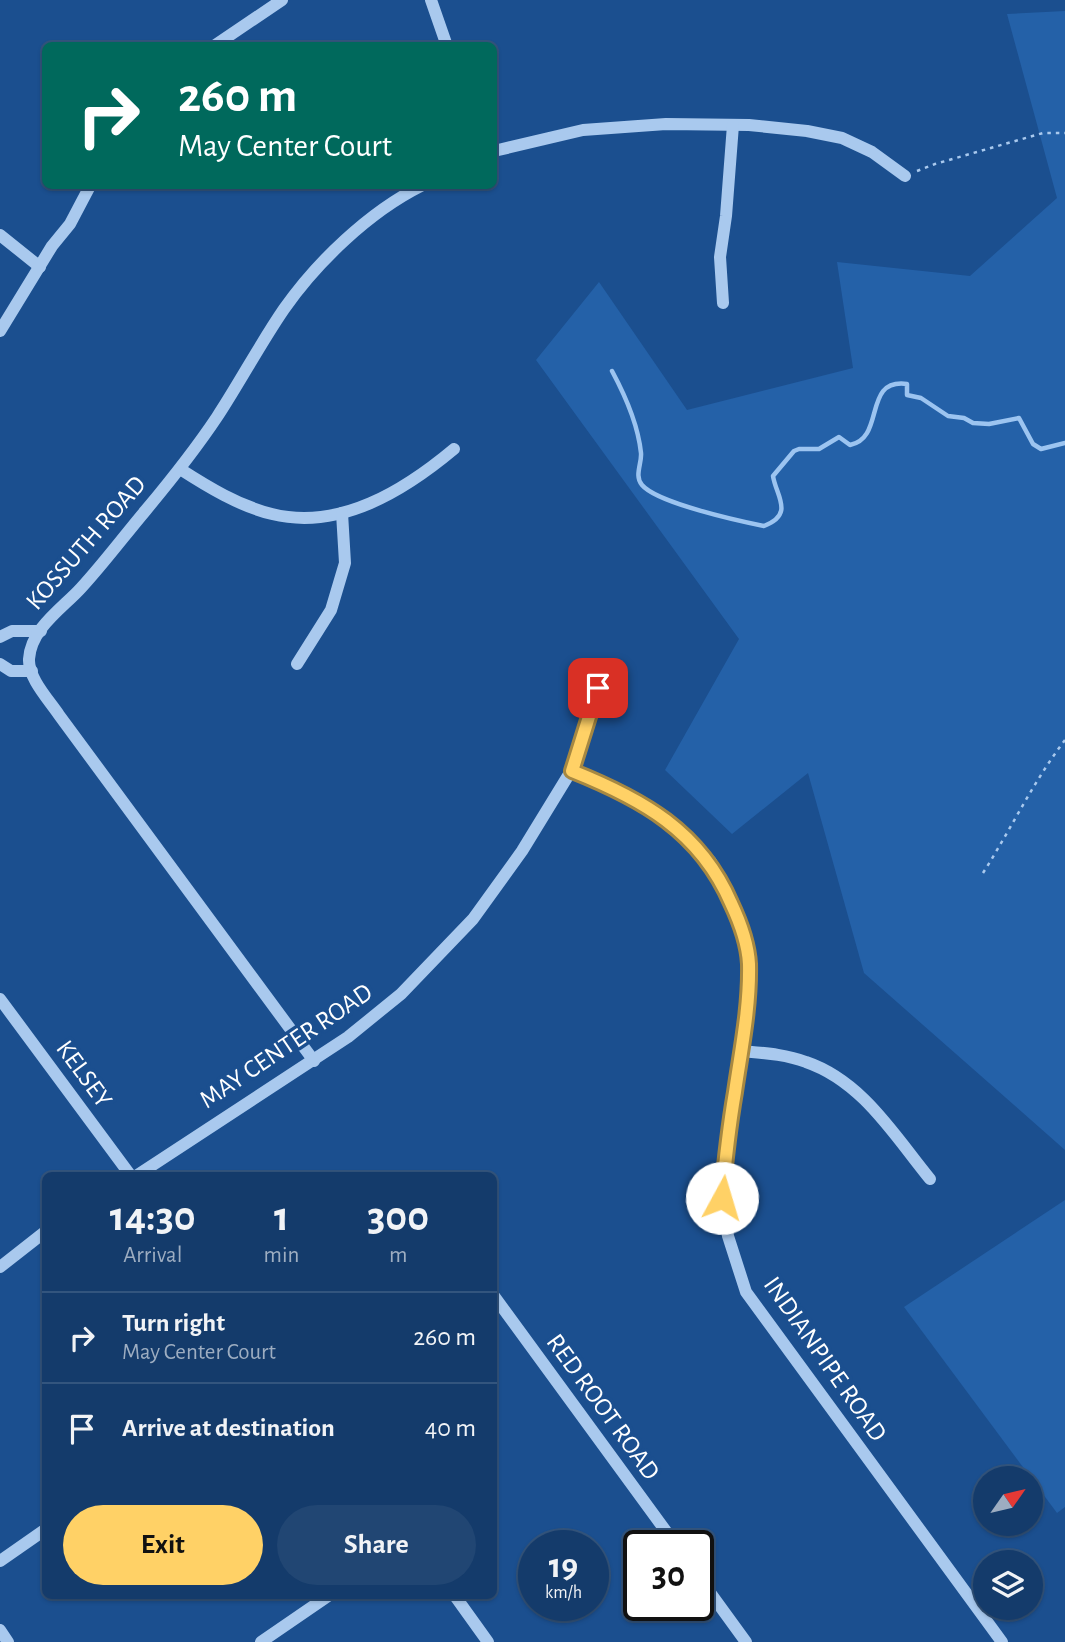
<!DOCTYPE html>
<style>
:root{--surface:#143b6b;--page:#214673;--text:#f1f3f6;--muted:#9dadc1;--line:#33557e;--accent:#ffd166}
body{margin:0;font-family:"Alegreya Sans",sans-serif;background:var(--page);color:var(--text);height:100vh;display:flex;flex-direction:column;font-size:26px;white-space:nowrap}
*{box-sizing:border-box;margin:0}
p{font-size:23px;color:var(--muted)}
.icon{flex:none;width:38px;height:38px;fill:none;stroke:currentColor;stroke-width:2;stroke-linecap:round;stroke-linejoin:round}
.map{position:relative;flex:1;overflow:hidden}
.side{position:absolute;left:42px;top:1172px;width:455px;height:427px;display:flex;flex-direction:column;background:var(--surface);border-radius:10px;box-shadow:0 2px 5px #0004,0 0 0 2px var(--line)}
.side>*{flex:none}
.banner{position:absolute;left:42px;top:42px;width:455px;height:147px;border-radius:10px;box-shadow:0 2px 5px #0004,0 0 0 2px var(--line);background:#00695c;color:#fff;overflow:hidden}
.needle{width:46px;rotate:56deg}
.tools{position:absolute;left:973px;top:1466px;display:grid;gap:14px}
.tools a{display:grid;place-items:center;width:70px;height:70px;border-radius:50%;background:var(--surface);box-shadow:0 2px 5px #0004,0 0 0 2px var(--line);font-size:35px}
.speed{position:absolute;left:518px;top:1530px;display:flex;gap:14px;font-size:35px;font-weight:700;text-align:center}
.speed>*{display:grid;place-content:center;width:91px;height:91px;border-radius:50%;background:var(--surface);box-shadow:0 2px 5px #0004,0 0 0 2px var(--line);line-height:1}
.speed small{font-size:18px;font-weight:400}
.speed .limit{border:4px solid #111;border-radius:10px;background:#fff;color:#111}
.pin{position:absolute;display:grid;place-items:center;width:60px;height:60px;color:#fff;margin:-30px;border-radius:14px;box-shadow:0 4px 10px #0006}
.me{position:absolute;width:77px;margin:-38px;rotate:6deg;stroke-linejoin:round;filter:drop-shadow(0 0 5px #0008)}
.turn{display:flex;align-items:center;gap:24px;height:147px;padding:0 21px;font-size:32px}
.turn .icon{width:91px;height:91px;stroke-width:2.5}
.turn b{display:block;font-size:49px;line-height:60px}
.eta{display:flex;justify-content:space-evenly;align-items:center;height:119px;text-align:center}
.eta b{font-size:42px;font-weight:700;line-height:49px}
.action{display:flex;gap:14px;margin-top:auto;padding:14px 21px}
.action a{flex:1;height:80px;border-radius:42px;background:var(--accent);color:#111;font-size:28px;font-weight:700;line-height:80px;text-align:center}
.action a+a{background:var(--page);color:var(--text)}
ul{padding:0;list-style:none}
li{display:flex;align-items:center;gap:21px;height:91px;padding:0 21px;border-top:2px solid var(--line)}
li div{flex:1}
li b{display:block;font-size:26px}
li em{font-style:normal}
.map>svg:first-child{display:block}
</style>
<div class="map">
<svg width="1065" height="1642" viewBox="0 0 1065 1642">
<rect width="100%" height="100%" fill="#1b4f8f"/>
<g fill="#2461a8">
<path d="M1065 11V1150L864 973 808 773 732 834 665 770 739 639 536 360 599 282 687 410 853 368 837 262 970 276 1057 198 1007 14Z"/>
<path d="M1065 1200V1507L1057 1513 904 1307Z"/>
</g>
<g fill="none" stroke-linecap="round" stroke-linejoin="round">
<path stroke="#9cc4f0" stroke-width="4.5" d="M612 371C626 397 638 424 641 453 642 463 634 476 642 485 657 503 739 521 764 526 795 514 776 496 773 476L794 451 799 449H819L839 437 850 445C886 438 862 378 907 384V395L921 398 948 416 964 418 973 423 989 424 1019 418 1033 444 1041 449 1065 443"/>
<g stroke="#a9c9ee" stroke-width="2.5" stroke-dasharray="3.5 5" stroke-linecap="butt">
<path d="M917 171 935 164 1043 133H1065"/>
<path d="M983 873C1011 829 1033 782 1065 740"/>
</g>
<g stroke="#a9c9ee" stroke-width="12">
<path d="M431 0 447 46"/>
<path d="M214 46 282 0"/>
<path d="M494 151 583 130 666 124 749 125 807 131 842 138 872 152 905 176"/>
<path d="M0 235 40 267"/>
<path d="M723 303 720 257 726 216 733 125"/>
<path d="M0 331 52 246 70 224 90 186"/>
<path d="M180 469C208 487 239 506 272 514 340 531 405 490 454 449"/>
<path d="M0 637 12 631H41"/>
<path d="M0 664 11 671H32"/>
<path d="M297 664 331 610 345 563 342 513"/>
<path d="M571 771 645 805 687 837 711 862 723 884 739 919 749 963 747 1019 735 1092 722 1198 728 1236 746 1292 1002 1642"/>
<path d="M0 999 131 1176"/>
<path d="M741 1051C763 1053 785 1054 806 1062 862 1081 894 1135 930 1179"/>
<path d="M314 1061 59 715C49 700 28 678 29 659 31 628 63 608 81 588 104 563 124 536 146 510 171 480 195 450 217 417 240 382 260 344 284 309 317 262 369 212 421 186"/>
<path d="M136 1176 348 1037 401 994 473 919 522 851 571 771 598 688"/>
<path d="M0 1267 46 1231"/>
<path d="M494 1296 676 1545"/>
<path d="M0 1561 46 1529"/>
<path d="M698 1576 746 1642"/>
<path d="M455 1596 488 1642"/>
<path d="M0 1630 8 1642"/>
<path d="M261 1642 328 1596"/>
</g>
</g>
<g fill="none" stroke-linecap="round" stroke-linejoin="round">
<g stroke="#a68842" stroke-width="18">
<path id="route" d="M598 688 572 771C642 799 700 831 731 903 740 922 748 944 749 964 750 1008 741 1050 735 1092 729 1127 725 1163 722 1198"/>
</g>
<use href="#route" stroke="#ffd166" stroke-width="12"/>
</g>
<g text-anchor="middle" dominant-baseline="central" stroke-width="7" stroke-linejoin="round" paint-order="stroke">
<g font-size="26" fill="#fff" stroke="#1b4f8f">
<text transform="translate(86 543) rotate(-49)">KOSSUTH ROAD</text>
<text transform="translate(286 1046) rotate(-34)">MAY CENTER ROAD</text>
<text transform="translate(84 1074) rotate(54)">KELSEY</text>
<text transform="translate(825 1359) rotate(55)">INDIANPIPE ROAD</text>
<text transform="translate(603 1407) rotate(54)">RED ROOT ROAD</text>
</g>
</g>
</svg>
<div class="tools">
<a><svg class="needle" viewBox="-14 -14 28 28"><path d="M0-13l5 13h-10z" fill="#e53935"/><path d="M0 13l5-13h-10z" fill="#9dadc1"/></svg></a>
<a><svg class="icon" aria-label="layers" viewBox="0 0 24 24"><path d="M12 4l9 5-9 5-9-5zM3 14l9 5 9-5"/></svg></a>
</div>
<div class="speed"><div>19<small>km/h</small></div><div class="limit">30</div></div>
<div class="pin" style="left:598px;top:688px;background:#d93025"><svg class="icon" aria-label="arrive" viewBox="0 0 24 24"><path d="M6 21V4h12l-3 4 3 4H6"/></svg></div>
<svg class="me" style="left:722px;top:1198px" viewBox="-20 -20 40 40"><circle r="19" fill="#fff"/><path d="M0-13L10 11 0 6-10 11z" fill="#ffd166"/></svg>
<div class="banner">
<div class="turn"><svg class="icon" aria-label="right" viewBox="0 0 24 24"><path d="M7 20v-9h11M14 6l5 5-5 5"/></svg><div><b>260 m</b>May Center Court</div></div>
</div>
<section class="side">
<div class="eta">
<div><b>14:30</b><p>Arrival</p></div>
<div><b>1</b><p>min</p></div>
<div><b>300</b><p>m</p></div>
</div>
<ul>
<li><svg class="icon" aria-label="right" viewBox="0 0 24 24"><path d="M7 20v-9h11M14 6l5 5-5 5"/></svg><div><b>Turn right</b><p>May Center Court</p></div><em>260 m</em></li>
<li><svg class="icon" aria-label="arrive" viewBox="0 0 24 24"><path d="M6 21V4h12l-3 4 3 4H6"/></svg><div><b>Arrive at destination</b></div><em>40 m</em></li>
</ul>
<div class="action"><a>Exit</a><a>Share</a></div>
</section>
</div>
